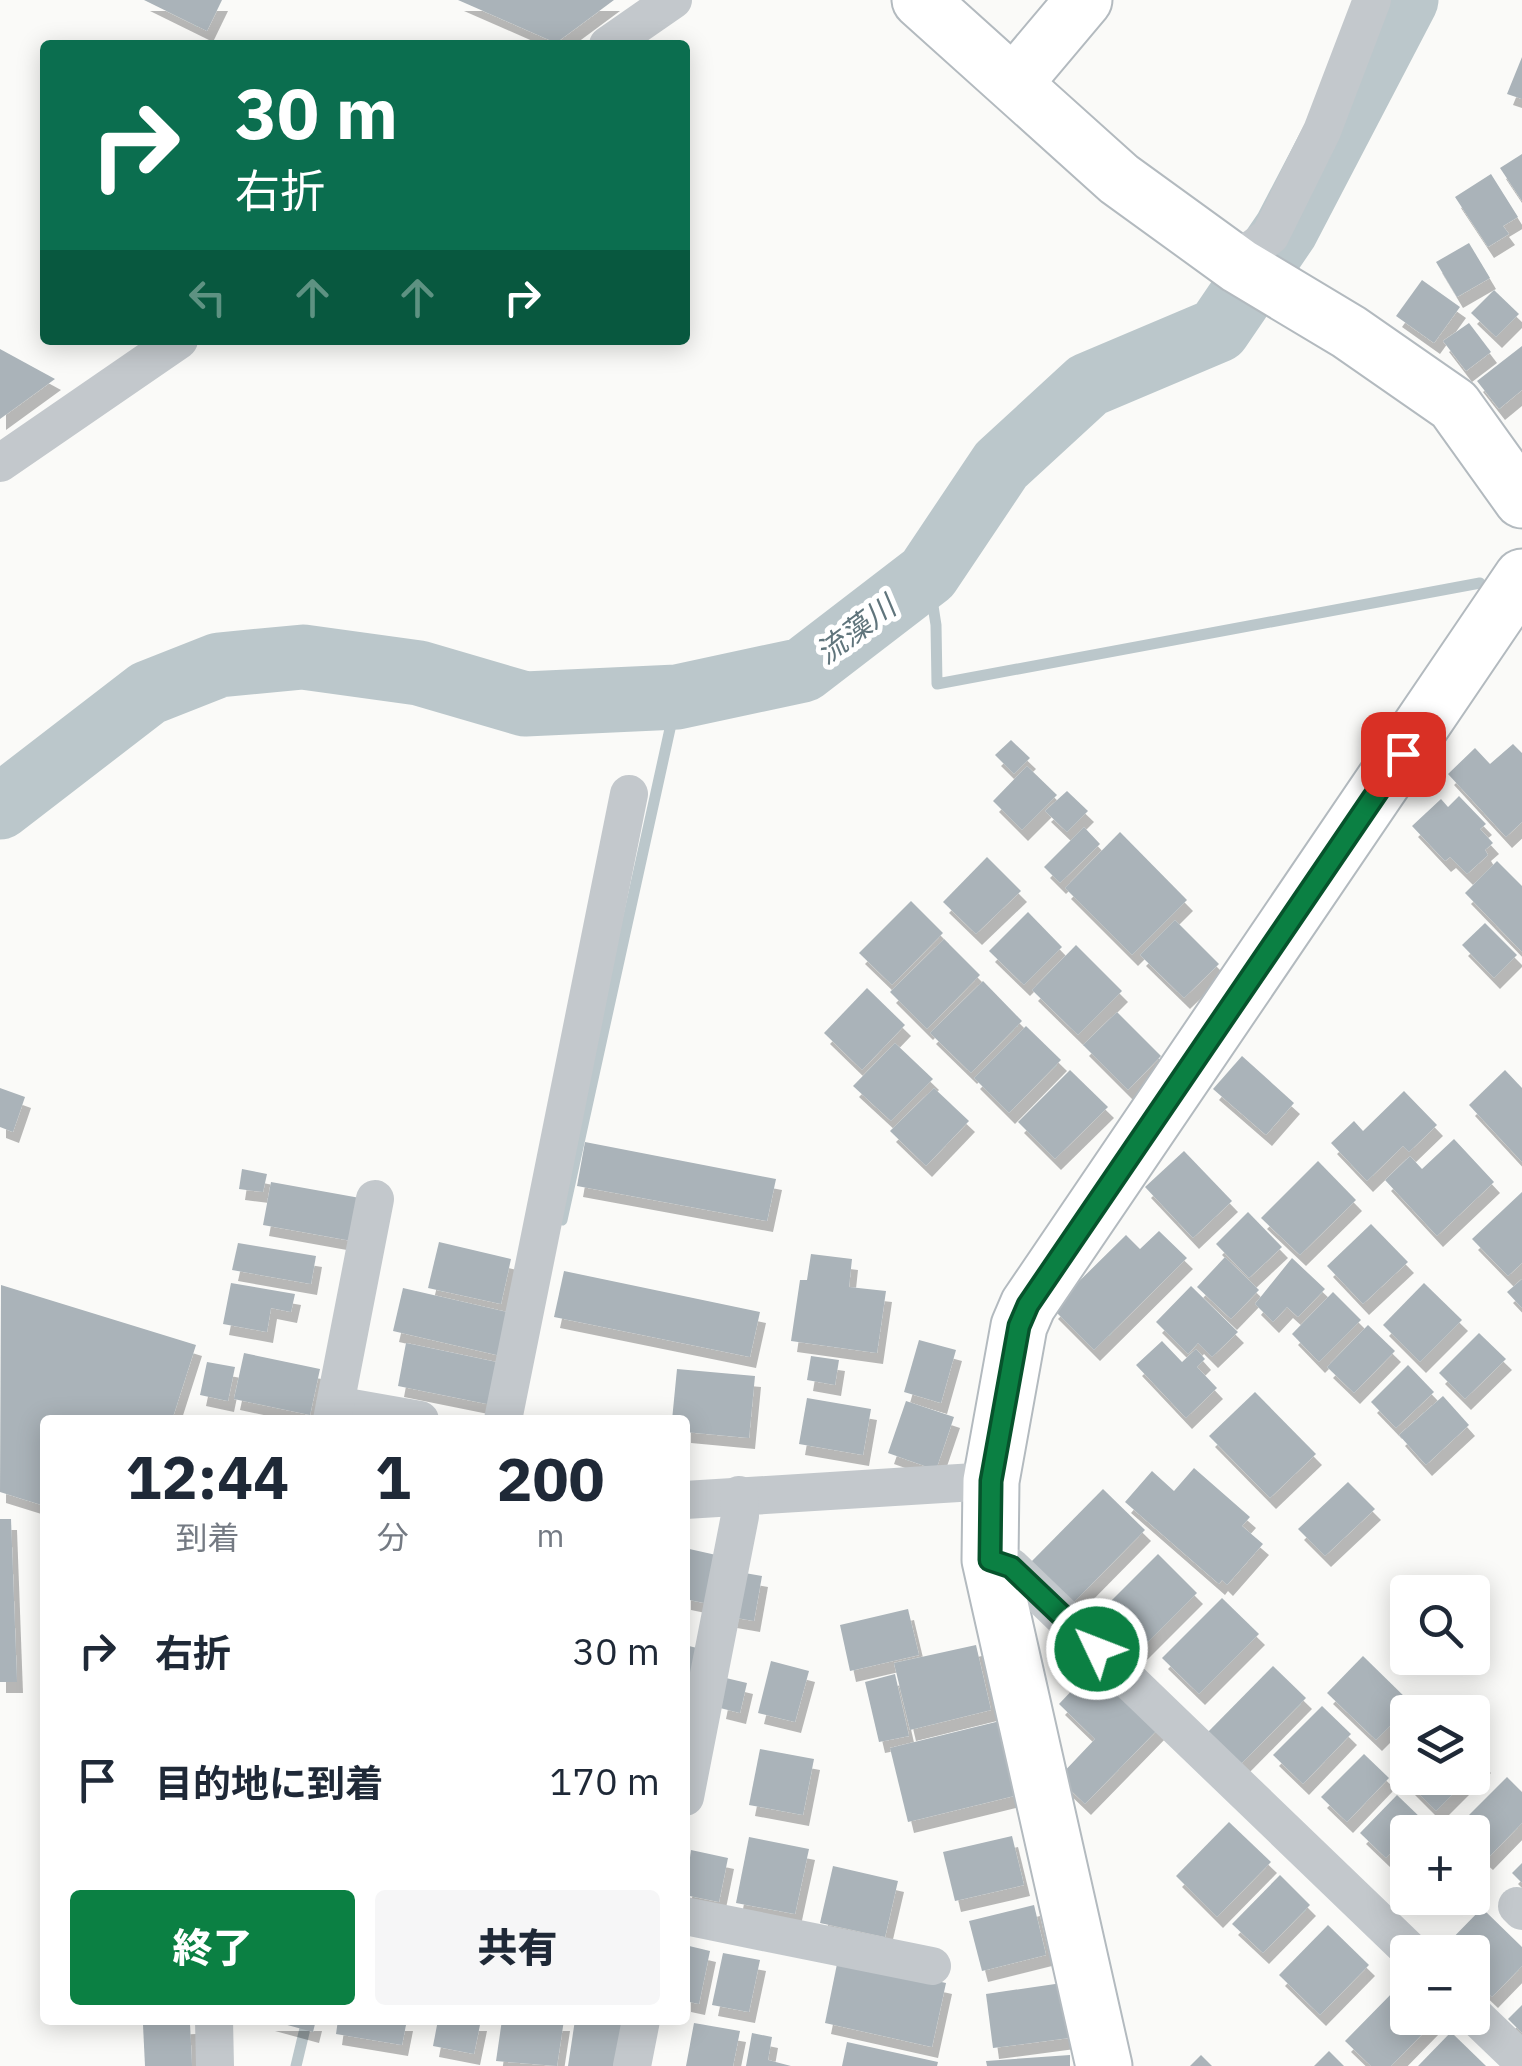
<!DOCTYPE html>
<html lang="ja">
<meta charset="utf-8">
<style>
:root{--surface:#fff;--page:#f6f6f7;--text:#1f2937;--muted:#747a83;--accent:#0b8043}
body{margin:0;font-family:"IBM Plex Sans","Noto Sans JP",sans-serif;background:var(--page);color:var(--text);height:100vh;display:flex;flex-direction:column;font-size:38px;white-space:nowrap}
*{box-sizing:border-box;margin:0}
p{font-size:32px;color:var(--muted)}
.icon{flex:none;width:55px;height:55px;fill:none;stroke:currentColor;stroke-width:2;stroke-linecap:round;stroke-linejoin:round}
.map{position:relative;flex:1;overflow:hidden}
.sheet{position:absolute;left:40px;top:1415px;width:650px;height:610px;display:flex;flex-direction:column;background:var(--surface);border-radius:10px;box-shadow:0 5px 25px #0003}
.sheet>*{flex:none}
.top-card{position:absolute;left:40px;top:40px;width:650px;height:305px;border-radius:10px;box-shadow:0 5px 25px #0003;background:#0b6e4f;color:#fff;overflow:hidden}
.tools{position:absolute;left:1390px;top:1575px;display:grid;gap:20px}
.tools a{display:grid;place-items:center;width:100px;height:100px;border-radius:10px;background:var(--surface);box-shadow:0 5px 25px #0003;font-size:50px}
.pin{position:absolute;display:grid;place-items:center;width:85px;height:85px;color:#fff;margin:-42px;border-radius:20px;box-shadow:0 5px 15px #0006}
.me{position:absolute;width:110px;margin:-55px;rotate:313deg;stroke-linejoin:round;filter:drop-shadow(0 0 8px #0008)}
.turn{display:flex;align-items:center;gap:35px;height:210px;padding:0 30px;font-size:45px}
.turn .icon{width:130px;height:130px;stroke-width:2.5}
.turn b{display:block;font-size:70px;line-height:85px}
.lanes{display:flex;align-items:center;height:95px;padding:0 30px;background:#0003;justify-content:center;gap:50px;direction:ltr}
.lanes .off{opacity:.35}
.eta{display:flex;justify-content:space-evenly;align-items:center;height:170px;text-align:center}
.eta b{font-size:60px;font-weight:800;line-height:70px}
.cta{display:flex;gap:20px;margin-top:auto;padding:20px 30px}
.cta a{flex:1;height:115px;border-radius:10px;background:var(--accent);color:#fff;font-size:40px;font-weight:800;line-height:115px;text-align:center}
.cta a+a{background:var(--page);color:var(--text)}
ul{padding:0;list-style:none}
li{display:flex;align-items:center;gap:30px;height:130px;padding:0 30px}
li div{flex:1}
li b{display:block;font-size:38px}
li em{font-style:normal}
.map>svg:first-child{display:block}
</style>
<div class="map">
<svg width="1522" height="2066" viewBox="0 0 1522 2066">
<defs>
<filter id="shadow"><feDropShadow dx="6" dy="11" stdDeviation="0" flood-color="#0004"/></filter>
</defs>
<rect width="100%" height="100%" fill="#fafaf8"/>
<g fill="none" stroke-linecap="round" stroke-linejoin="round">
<g stroke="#bbc7cb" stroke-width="11">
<path d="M928 574 936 625 937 684 1480 583"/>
<path d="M562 1220 677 697"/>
<path d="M296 2066 307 2020"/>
</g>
<path stroke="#bbc7cb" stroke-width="65" d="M0 807 148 693 219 665 303 657 419 673 525 704 677 697 803 670 928 574 1001 465 1088 385 1218 330 1286 230 1406 0"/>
</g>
<g fill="#aab3b9" filter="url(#shadow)">
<path d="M144 0H222L207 31Z"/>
<path d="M458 0H614L556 43Z"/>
<path d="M1522 57V99L1507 94Z"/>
<path d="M1522 154V201L1500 168Z"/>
<path d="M1491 174 1518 217 1503 226 1509 234 1488 247 1455 197Z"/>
<path d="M1469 243 1490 278 1457 297 1436 262Z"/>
<path d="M1422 280 1460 307 1434 343 1396 316Z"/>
<path d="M1494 290 1519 314 1496 337 1471 313Z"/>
<path d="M1469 323 1491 352 1466 371 1443 341Z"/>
<path d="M1522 346V390L1499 409 1477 381Z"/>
<path d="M0 349 55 379 0 419Z"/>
<path d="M1011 740 1030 758 1014 774 995 755Z"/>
<path d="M1513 744 1522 753V822L1506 837 1448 774 1475 748 1490 764Z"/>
<path d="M1027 766 1057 795 1022 830 993 801Z"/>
<path d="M1067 791 1088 811 1067 832 1045 811Z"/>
<path d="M1459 796 1486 824 1480 829 1493 843 1485 850 1488 855 1467 874 1450 857 1445 861 1412 826 1441 799 1448 807Z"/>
<path d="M1084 827 1100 844 1060 883 1044 867Z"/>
<path d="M1120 832 1187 900 1132 955 1065 888Z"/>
<path d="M987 857 1021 891 976 934 943 902Z"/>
<path d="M1497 861 1522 886V952L1465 893Z"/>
<path d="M911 901 943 933 892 985 859 953Z"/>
<path d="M1028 912 1062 947 1024 985 989 951Z"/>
<path d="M1175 920 1219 964 1184 998 1140 955Z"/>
<path d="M1485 923 1517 955 1494 978 1462 945Z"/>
<path d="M944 939 980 975 927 1029 890 992Z"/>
<path d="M1076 945 1122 991 1078 1035 1032 990Z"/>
<path d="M983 981 1022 1021 971 1073 930 1033Z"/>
<path d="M867 988 905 1025 862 1070 824 1033Z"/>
<path d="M1117 1012 1161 1056 1128 1090 1083 1045Z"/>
<path d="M1026 1026 1061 1060 1009 1113 974 1078Z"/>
<path d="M895 1043 933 1079 891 1121 853 1086Z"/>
<path d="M1242 1056 1294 1103 1266 1135 1213 1089Z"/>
<path d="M1070 1070 1108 1107 1055 1159 1018 1122Z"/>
<path d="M1505 1070 1522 1088V1162L1469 1105Z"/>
<path d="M0 1088 25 1097 13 1132 0 1127Z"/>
<path d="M934 1088 969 1121 926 1166 890 1131Z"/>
<path d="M1404 1091 1437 1125 1409 1152 1403 1146 1367 1181 1331 1143 1354 1121 1363 1131Z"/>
<path d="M1454 1139 1494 1182 1437 1236 1385 1180 1410 1156 1422 1169Z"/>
<path d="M585 1142 776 1179 767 1221 577 1186Z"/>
<path d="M1184 1151 1232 1201 1193 1238 1145 1187Z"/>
<path d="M1318 1161 1356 1200 1300 1255 1261 1218Z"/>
<path d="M242 1169 267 1174 263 1192 239 1189Z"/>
<path d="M271 1182 360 1198 352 1241 263 1225Z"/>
<path d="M1522 1192V1263L1508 1276 1472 1239Z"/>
<path d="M1248 1212 1282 1247 1249 1278 1216 1244Z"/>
<path d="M1371 1224 1408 1262 1363 1304 1327 1266Z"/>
<path d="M1159 1231 1187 1258 1094 1350 1052 1308 1126 1235 1140 1249Z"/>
<path d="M439 1242 511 1259 501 1304 428 1288Z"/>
<path d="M238 1243 316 1256 311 1284 232 1270Z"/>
<path d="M811 1254 852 1259 849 1287 886 1291 877 1353 791 1341 800 1280H807Z"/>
<path d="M1225 1257 1259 1290 1231 1319 1197 1287Z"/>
<path d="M1292 1258 1325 1289 1298 1317 1287 1307 1273 1322 1255 1304Z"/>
<path d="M564 1271 760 1312 750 1357 554 1317Z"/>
<path d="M1522 1279V1308L1507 1292Z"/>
<path d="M231 1283 295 1294 291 1312 271 1308 267 1332 223 1324Z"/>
<path d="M1424 1283 1462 1320 1420 1362 1383 1325Z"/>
<path d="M1 1285 196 1345 172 1420H45V1506L0 1492Z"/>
<path d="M1191 1286 1238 1332 1212 1357 1198 1343 1188 1354 1156 1322Z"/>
<path d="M403 1288 511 1313 501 1356 393 1331Z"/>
<path d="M1333 1292 1361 1320 1319 1362 1292 1334Z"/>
<path d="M1368 1325 1395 1351 1354 1393 1327 1367Z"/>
<path d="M1479 1333 1506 1359 1465 1399 1439 1373Z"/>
<path d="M919 1340 956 1350 941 1403 904 1392Z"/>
<path d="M1162 1341 1182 1362 1196 1349 1205 1359 1197 1367 1217 1388 1186 1418 1136 1365Z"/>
<path d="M406 1343 501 1363 492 1405 398 1386Z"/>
<path d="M244 1353 320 1369 310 1415 234 1399Z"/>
<path d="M811 1356 839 1360 835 1385 807 1380Z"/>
<path d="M207 1362 235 1367 228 1401 200 1395Z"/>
<path d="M1408 1365 1434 1392 1396 1428 1371 1402Z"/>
<path d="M677 1369 755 1376 749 1438 685 1432V1420H672Z"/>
<path d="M1255 1392 1316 1454 1270 1498 1209 1436Z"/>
<path d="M1443 1396 1469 1425 1426 1465 1399 1435Z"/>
<path d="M807 1398 871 1409 863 1455 799 1444Z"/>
<path d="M906 1401 954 1417 936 1470 888 1453Z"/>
<path d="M1194 1468 1250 1517 1242 1526 1263 1544 1227 1585 1222 1580 1219 1584 1125 1502 1152 1471 1174 1491Z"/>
<path d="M1348 1482 1375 1509 1325 1556 1298 1529Z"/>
<path d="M1103 1489 1145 1530 1072 1604 1030 1563Z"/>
<path d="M0 1519H11L17 1682H0Z"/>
<path d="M685 1548 725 1557 714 1605 685 1599Z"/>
<path d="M1158 1554 1197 1593 1137 1653 1097 1615Z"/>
<path d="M40 1560H45V1604H42Z"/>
<path d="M739 1572 762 1576 754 1621 731 1617Z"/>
<path d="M1222 1598 1259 1634 1199 1694 1162 1658Z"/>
<path d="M908 1609 919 1655 850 1671 840 1625Z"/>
<path d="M685 1645 701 1649 693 1683 685 1681Z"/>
<path d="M976 1645 991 1710 910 1730 894 1663Z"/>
<path d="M1363 1656 1412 1704 1376 1740 1327 1693Z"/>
<path d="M771 1661 809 1671 795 1722 758 1713Z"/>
<path d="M1098 1663 1162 1725 1085 1804 1058 1778 1095 1739 1059 1704Z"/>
<path d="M1273 1666 1306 1698 1239 1766 1206 1734Z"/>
<path d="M895 1674 909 1736 879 1742 865 1682Z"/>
<path d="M726 1678 747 1683 740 1713 720 1708Z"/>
<path d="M1322 1706 1351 1734 1303 1784 1273 1755Z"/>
<path d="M1004 1720 1022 1794 908 1822 890 1748Z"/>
<path d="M760 1749 814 1759 803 1815 749 1805Z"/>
<path d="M1472 1750 1485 1762 1472 1774Z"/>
<path d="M1364 1754 1389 1778 1347 1822 1321 1797Z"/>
<path d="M1507 1777 1522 1792V1823L1487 1859 1472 1846V1832L1455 1829Z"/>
<path d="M1403 1778H1469L1436 1811Z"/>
<path d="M1397 1795 1423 1820 1386 1858 1360 1833Z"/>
<path d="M1229 1822 1271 1862 1217 1917 1176 1876Z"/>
<path d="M1012 1836 1024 1885 955 1901 943 1852Z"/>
<path d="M749 1837 809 1849 795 1914 736 1903Z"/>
<path d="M691 1850 728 1858 719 1902 685 1895Z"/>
<path d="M1522 1863V1883L1512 1873Z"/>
<path d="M833 1866 898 1881 885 1937 820 1923Z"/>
<path d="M1280 1875 1310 1905 1263 1953 1232 1924Z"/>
<path d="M1034 1905 1046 1955 982 1971 969 1921Z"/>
<path d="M1482 1908 1522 1947V1966L1492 1997 1472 1978V1952L1442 1949Z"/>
<path d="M1328 1925 1369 1965 1320 2015 1279 1975Z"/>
<path d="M685 1945 710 1951 699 2004 685 2001Z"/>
<path d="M723 1953 760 1960 749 2012 712 2005Z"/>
<path d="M838 1959 946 1983 932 2047 825 2023Z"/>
<path d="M1062 1983 1069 2038 993 2048 986 1994Z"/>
<path d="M1399 1986 1408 1994V2018L1435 2021 1391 2066H1371L1345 2041Z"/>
<path d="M1522 2005V2033L1508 2019Z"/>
<path d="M269 2020H316L313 2032Z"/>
<path d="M338 2020H407L402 2045 336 2034Z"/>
<path d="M438 2020H481L474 2054 433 2046Z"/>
<path d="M502 2020H564L557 2066 496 2061Z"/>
<path d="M575 2020H624L617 2066H568Z"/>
<path d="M190 2023 192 2066H145L143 2025Z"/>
<path d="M694 2023 740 2031 733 2066H686Z"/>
<path d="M1451 2032 1486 2066H1418Z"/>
<path d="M752 2033 772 2037 768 2060 791 2066H746Z"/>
<path d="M847 2042 938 2062 937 2066H842Z"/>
<path d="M1329 2051 1344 2066H1314Z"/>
<path d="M1070 2055V2066H987L986 2061Z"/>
<path d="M1201 2055 1212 2066H1190Z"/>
</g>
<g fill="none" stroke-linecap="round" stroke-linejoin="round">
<g stroke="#b3babf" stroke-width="59">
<g id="secondary">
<path d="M920 0 1119 179 1239 266 1349 332 1454 405 1522 500"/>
<path d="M1015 82 1084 0"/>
<path d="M1104 2066 990 1560 991 1481 1019 1326 1028 1305 1522 577"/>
</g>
</g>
<g stroke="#c3c8cc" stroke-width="38">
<path d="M608 45 673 0"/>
<path d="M1235 262 1270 236 1322 131 1372 0"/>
<path d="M0 463 179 340"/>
<path d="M335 1405 420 1420"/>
<path d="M332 1420 375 1199"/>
<path d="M503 1420 629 794"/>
<path d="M685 1500 991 1481"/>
<path d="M990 1560 1011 1567 1411 1952"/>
<path d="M685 1797 740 1516 739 1495"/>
<path d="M1517 1906 1522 1911"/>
<path d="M685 1916 932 1966"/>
<path d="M1472 2013 1522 2061"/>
<path d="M214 2020 215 2066"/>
<path d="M632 2066 641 2020"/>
</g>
<use href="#secondary" stroke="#fff" stroke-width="55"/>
</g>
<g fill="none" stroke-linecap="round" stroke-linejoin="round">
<g stroke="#07532c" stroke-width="25">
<path id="route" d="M1097 1649 1011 1567 990 1560 991 1481 1019 1326 1028 1305 1403 754"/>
</g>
<use href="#route" stroke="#0b8043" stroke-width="18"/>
</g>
<g text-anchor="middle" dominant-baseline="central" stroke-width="10" stroke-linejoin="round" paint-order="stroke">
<g font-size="30" font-style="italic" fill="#60757c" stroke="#fff">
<text transform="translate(855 629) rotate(-37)">流藻川</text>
</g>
</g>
</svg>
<div class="tools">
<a><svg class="icon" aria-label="search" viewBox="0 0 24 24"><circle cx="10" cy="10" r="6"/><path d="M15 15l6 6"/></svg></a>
<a><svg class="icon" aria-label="layers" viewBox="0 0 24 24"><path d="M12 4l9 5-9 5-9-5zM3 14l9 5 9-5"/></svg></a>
<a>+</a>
<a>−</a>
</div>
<div class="pin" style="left:1403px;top:754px;background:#d93025"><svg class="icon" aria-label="arrive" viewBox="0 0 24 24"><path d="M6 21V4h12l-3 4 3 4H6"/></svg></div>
<svg class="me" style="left:1097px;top:1649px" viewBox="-20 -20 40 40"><circle r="17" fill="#0b8043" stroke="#fff" stroke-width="3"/><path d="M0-11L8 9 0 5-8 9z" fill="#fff"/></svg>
<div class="top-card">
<div class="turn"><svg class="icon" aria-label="right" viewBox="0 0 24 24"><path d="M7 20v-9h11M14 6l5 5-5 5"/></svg><div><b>30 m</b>右折</div></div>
<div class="lanes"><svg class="icon off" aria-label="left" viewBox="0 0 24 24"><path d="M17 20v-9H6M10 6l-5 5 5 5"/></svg><svg class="icon off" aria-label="ahead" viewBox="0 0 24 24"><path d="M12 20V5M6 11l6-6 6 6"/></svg><svg class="icon off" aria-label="ahead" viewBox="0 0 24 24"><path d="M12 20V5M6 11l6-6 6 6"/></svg><svg class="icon" aria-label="right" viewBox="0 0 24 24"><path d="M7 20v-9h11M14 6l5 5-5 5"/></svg></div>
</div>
<section class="sheet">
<div class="eta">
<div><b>12:44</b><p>到着</p></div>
<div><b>1</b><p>分</p></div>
<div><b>200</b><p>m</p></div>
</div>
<ul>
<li><svg class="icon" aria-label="right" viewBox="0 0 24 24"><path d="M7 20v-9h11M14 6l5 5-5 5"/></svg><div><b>右折</b></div><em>30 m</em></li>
<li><svg class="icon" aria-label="arrive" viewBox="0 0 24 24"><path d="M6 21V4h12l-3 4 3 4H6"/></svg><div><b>目的地に到着</b></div><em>170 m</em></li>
</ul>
<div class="cta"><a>終了</a><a>共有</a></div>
</section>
</div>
